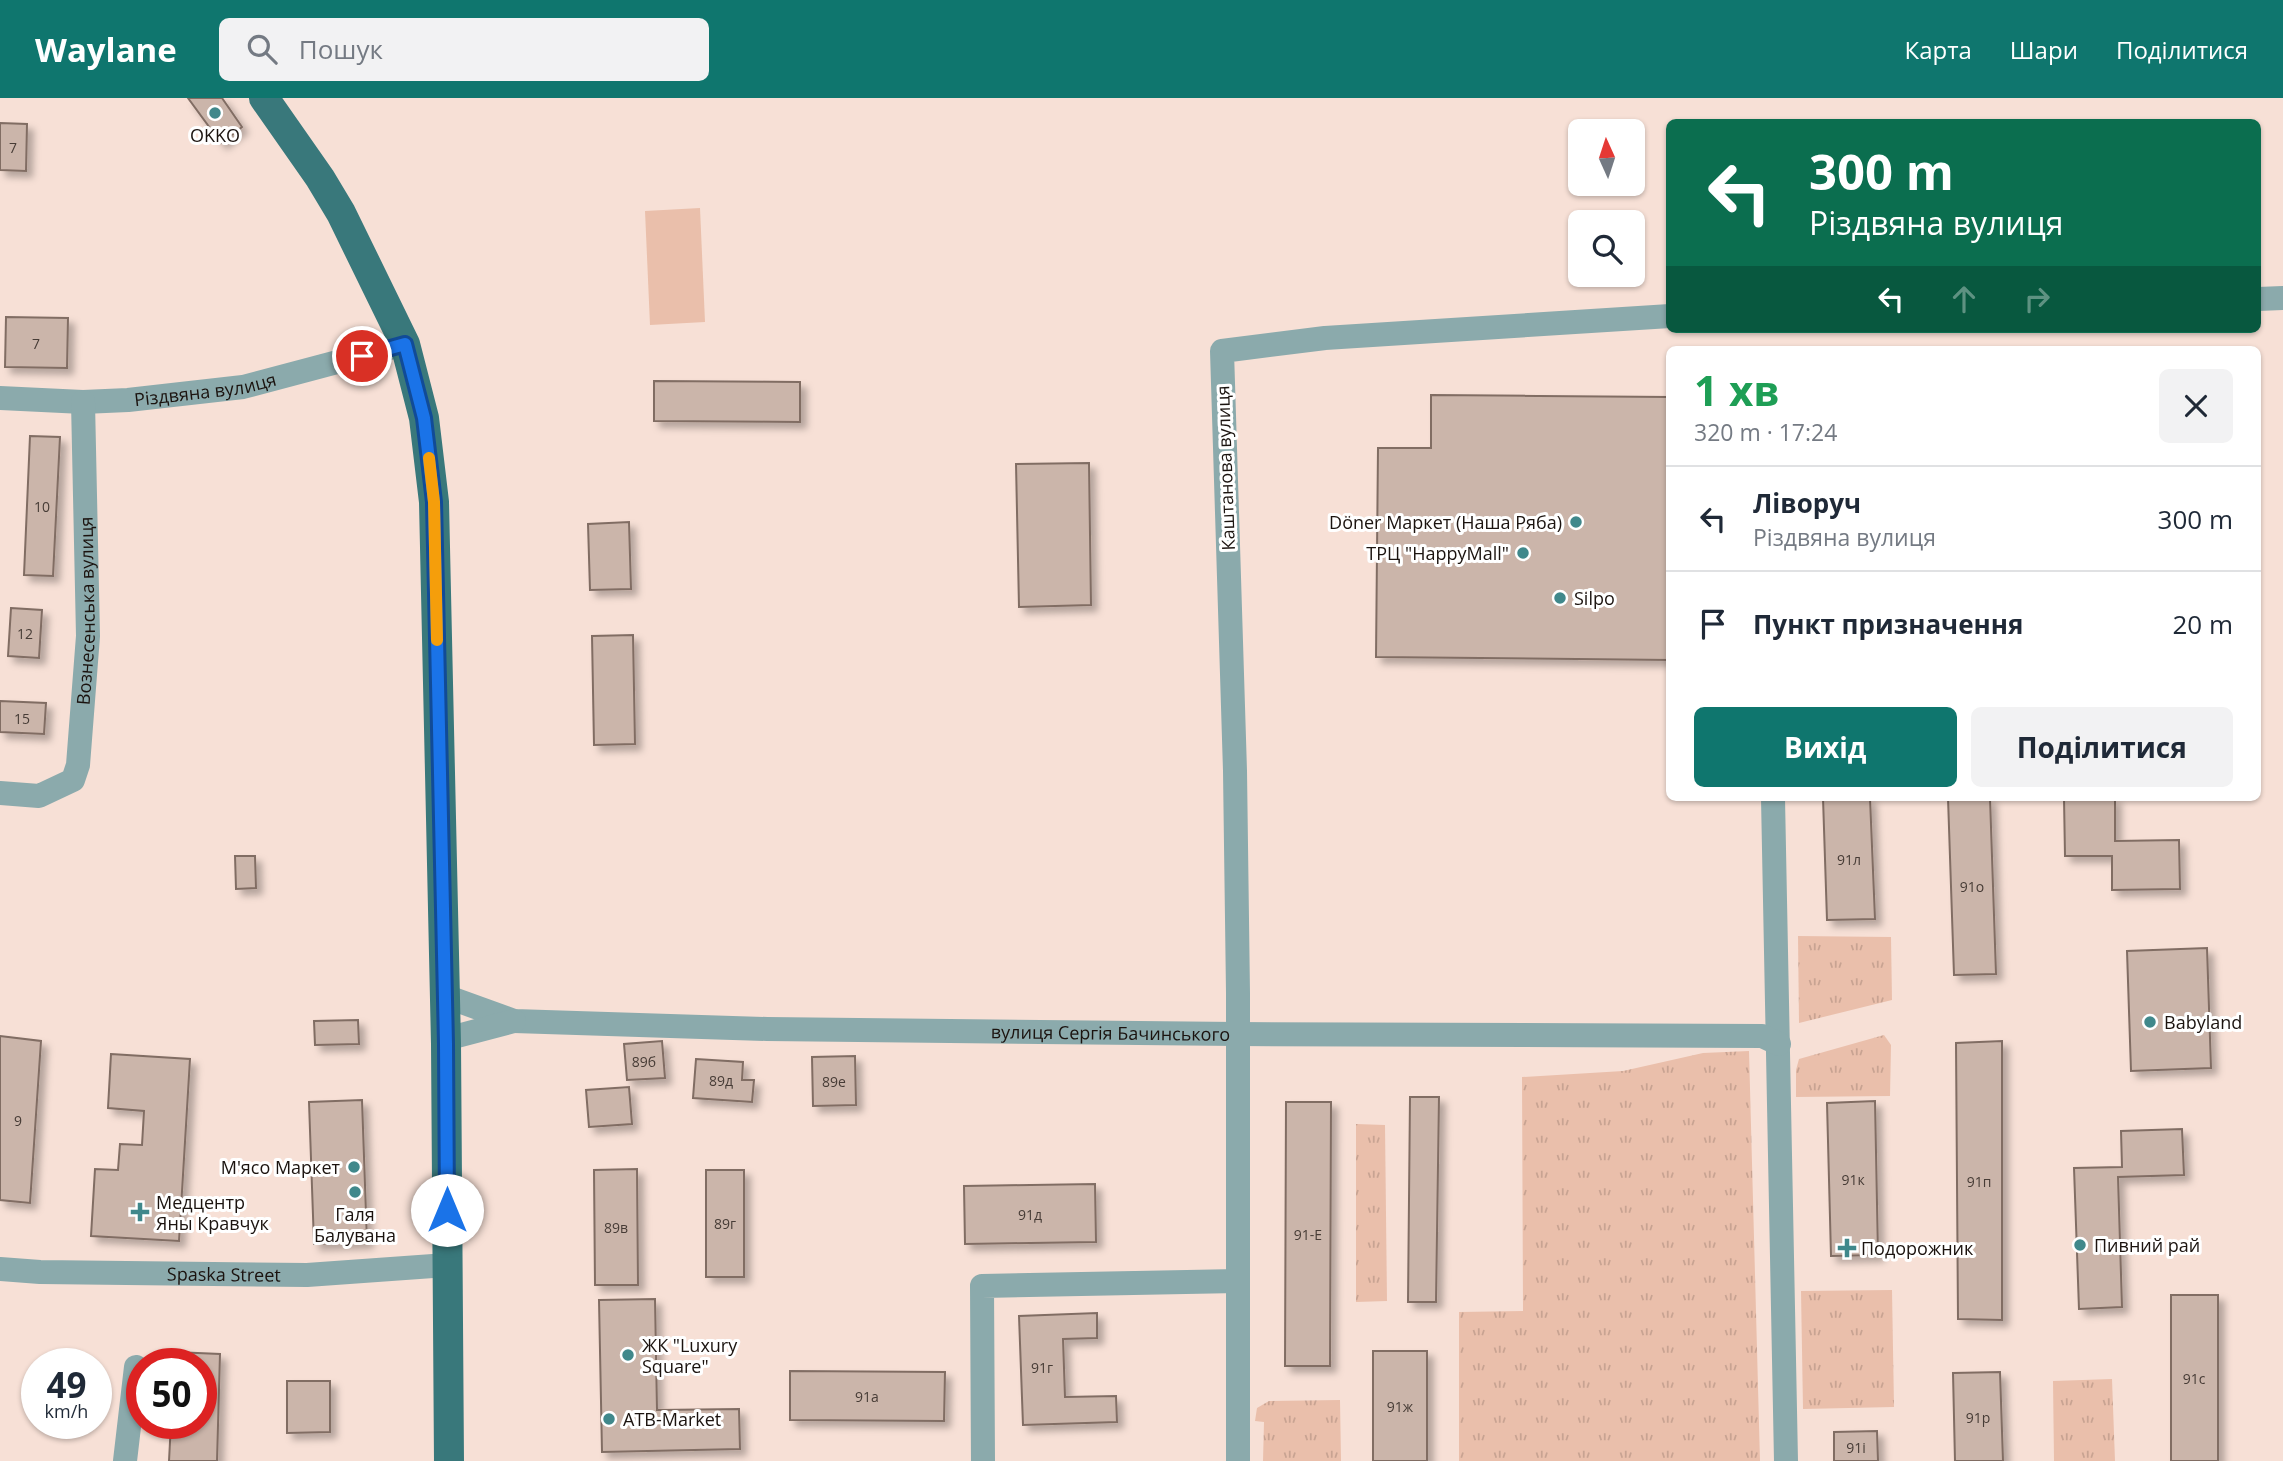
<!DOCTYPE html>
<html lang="uk">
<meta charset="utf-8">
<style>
:root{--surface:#fff;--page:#f2f2f3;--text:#1f2937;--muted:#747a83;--line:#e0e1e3;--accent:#0f766e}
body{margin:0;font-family:"Open Sans",sans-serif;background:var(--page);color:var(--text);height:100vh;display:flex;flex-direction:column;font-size:26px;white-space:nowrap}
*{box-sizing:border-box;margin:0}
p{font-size:23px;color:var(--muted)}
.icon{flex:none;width:38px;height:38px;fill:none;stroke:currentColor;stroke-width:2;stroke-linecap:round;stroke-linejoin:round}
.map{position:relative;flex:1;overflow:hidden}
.panel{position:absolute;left:1666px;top:248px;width:595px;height:455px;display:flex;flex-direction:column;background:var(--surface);border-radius:10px;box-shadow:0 2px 5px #0004}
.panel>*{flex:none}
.top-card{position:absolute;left:1666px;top:21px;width:595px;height:214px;border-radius:10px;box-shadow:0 2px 5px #0004;background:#0b6e4f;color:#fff;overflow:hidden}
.needle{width:46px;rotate:357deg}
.tools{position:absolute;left:1568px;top:21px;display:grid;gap:14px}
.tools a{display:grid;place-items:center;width:77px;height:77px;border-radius:10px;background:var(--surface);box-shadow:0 2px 5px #0004;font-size:35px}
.speed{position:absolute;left:21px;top:1250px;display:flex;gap:14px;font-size:35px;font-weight:700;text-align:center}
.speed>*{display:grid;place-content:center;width:91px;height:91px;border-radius:50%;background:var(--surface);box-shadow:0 2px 5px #0004;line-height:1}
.speed small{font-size:18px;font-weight:400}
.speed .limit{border:10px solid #d22;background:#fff;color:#111}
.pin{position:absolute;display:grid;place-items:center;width:60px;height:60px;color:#fff;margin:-30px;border:4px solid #fff;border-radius:50%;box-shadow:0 2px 7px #0007}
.me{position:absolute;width:77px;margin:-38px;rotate:0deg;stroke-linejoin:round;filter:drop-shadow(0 0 5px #0008)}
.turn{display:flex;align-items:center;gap:24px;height:147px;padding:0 28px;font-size:32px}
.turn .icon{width:91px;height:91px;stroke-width:2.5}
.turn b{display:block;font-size:49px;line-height:60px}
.lanes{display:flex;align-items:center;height:66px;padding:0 28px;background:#0003;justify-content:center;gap:35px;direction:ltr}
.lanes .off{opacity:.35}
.round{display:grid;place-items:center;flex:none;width:74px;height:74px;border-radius:10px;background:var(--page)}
.head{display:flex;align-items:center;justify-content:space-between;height:119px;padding:0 28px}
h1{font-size:42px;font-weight:700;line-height:52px;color:#1e9e55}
.button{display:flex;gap:14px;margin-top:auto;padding:14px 28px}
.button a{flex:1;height:80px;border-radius:10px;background:var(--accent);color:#fff;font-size:28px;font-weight:700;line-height:80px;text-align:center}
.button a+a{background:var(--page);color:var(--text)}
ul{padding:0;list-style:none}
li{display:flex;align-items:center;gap:21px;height:105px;padding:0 28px;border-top:2px solid var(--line)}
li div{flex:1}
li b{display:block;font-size:26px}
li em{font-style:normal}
header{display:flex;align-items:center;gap:42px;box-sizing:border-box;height:98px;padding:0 35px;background:var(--accent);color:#fff}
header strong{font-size:33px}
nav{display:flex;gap:38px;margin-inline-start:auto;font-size:24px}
.search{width:490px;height:63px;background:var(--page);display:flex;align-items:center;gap:18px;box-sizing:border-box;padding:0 24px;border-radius:10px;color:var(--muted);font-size:26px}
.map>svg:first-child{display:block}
</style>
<header>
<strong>Waylane</strong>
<div class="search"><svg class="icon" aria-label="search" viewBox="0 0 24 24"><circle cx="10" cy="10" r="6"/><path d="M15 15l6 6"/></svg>Пошук</div>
<nav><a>Карта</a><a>Шари</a><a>Поділитися</a></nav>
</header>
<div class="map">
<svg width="2283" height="1363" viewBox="0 0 2283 1363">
<defs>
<pattern id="grass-tufts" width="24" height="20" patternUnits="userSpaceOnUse" patternTransform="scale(1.75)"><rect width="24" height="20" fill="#eabfab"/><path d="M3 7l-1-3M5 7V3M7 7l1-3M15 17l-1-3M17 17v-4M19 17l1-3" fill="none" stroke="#c8a392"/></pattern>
<filter id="shadow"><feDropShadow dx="6" dy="6" stdDeviation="3.5" flood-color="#0004"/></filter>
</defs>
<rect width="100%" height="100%" fill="#f7e0d6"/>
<g fill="url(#grass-tufts)">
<path d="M1798 838 1891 839 1892 902 1799 925Z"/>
<path d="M1884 937 1891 947 1890 998 1796 999V972L1799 961Z"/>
<path d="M1749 953 1760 1363H1459V1214L1523 1213 1522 979 1623 973 1703 955Z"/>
<path d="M1356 1026 1385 1027 1387 1203 1356 1204Z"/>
<path d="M1892 1192 1894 1309 1803 1311 1801 1193Z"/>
<path d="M2112 1281 2115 1363H2054L2053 1283Z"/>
<path d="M1340 1302 1341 1363H1263L1264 1324 1255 1323 1257 1310 1269 1303Z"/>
</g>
<path fill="#eabfab" d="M700 110 705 224 650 227 645 113Z"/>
<g fill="#cbb5aa" stroke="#816d64" stroke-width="2" filter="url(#shadow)">
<path d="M188 0H222L242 29 221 45Z"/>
<path d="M0 25 27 26 26 73 0 72Z"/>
<path d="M6 219 68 220 67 270 5 269Z"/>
<path d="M654 283 800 284V324L654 323Z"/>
<path d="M1431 297 1670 299V562L1376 559 1378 350H1431Z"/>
<path d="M30 338 60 339 53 478 24 477Z"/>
<path d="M1089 365 1091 507 1019 509 1016 366Z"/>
<path d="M629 424 631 491 590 492 588 426Z"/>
<path d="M11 510 42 512 39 560 8 558Z"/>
<path d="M633 537 635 646 594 647 592 538Z"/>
<path d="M0 603 46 605 44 636 0 634Z"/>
<path d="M1823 700H1870L1875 821 1827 822Z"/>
<path d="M1948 700H1990L1996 876 1954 877Z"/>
<path d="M2064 700H2115V743L2179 742 2180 791 2112 792V758H2065Z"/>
<path d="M235 758H255L256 790 236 791Z"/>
<path d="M2207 850 2211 970 2131 973 2127 853Z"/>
<path d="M358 922 359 946 315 947 314 923Z"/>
<path d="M0 938 41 943 30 1105 0 1102Z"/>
<path d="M662 943 665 980 627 982 624 946Z"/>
<path d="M2002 943V1222L1958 1221 1956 945Z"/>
<path d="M111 956 190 961 179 1143 91 1138 95 1071 118 1072 120 1046 142 1047 144 1013 108 1010Z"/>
<path d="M855 958 856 1007 813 1008 812 959Z"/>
<path d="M696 961 743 964 742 982H754L752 1004 693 1000Z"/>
<path d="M629 989 632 1026 589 1029 586 992Z"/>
<path d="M1410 999H1439L1436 1204H1408Z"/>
<path d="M362 1002 367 1144 314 1146 309 1004Z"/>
<path d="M1875 1003 1878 1157 1831 1158 1827 1005Z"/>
<path d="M1286 1004H1331L1330 1268H1285Z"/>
<path d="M2182 1031 2184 1077 2118 1079 2122 1209 2079 1211 2074 1070 2122 1069 2121 1033Z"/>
<path d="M637 1071 638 1187H595L594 1072Z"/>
<rect x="706" y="1072" width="38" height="107"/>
<path d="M1095 1086 1096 1144 965 1146 964 1088Z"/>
<rect x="2171" y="1197" width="47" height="166"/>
<path d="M655 1201 657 1312 739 1311 740 1351 602 1354 599 1202Z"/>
<path d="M1097 1215V1240L1063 1241 1065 1299 1116 1298 1117 1324 1023 1327 1019 1218Z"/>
<rect x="1373" y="1253" width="54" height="110"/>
<path d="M174 1254 220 1256 217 1363H169L171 1325H201V1265H174Z"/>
<path d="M790 1273 945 1274 944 1323 790 1322Z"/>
<path d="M2000 1274 2003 1363H1955L1953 1275Z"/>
<path d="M287 1283H330V1334L287 1335Z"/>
<path d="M1877 1333 1878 1363H1834V1334Z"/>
</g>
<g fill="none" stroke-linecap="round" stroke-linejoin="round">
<g stroke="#8baaac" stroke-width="24">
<path d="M2258 201 2283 200"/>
<path id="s1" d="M0 300 83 304 128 302 243 289 405 246"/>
<path id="s2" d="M0 695 39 698 73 682 78 667 88 538 83 304"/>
<path d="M1773 700 1786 1363"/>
<path id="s3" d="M445 898 514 923 767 931 1237 936 1762 938 1779 946"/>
<path d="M446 941 514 923"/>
<path id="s4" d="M0 1171 40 1174 307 1177 447 1167"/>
<path d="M125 1363 136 1269"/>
<path d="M983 1363 982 1188 1238 1183"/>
<path d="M1238 1363V895L1235 673 1222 253 1325 240 1670 218"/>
</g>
<path stroke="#39787b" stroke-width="30" d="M264 0 320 80 341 115 405 246 424 320 434 404 446 946 449 1363"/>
</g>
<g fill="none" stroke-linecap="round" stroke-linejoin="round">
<g stroke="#114b97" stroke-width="18">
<path id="route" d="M362 258 405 246 424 320 434 404 446 946 447 1112"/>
</g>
<use href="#route" stroke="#1a73e8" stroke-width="12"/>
<path stroke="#f59e0b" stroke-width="12" d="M429 360 434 404 437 542"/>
</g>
<g fill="#40888b" stroke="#fff" stroke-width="2.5">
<circle cx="215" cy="15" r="7"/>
<circle cx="1576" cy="424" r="7"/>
<circle cx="1523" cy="455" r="7"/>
<circle cx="1560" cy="500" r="7"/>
<circle cx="2150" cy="924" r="7"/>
<circle cx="354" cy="1069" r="7"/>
<circle cx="355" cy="1094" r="7"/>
<path d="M136.5 1103.5h7v7h7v7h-7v7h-7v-7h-7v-7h7z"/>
<circle cx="2080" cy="1147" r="7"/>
<path d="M1843.5 1139.5h7v7h7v7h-7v7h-7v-7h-7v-7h7z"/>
<circle cx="628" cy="1257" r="7"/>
<circle cx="609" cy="1321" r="7"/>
</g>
<g text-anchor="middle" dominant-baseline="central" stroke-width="6" stroke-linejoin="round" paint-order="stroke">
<g font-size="14" fill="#473c36">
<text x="13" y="49">7</text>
<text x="36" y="245">7</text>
<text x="42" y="408">10</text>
<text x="25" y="535">12</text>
<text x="22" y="620">15</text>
<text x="1849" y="761">91л</text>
<text x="1972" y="788">91о</text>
<text x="644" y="963">89б</text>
<text x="721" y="982">89д</text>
<text x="834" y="983">89е</text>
<text x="18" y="1022">9</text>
<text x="1853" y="1081">91к</text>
<text x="1979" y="1083">91п</text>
<text x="1030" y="1116">91д</text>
<text x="725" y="1125">89г</text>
<text x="616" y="1129">89в</text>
<text x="1308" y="1136">91-Е</text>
<text x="1042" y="1269">91г</text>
<text x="2194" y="1280">91с</text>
<text x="867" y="1298">91а</text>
<text x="1400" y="1308">91ж</text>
<text x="1978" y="1319">91р</text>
<text x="1856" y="1349">91і</text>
</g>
<g font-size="18" fill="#1b130f" stroke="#fff" text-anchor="start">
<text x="215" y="37" text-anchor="middle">OKKO</text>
<text x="1562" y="424" text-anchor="end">Döner Maркет (Наша Ряба)</text>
<text x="1509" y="455" text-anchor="end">ТРЦ "HappyMall"</text>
<text x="1574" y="500">Silpo</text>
<text x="2164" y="924">Babyland</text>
<text x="340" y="1069" text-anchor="end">М'ясо Маркет</text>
<text x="156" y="1104">Медцентр<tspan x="156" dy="21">Яны Кравчук</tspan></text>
<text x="355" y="1116" text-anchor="middle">Галя<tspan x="355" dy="21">Балувана</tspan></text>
<text x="2094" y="1147">Пивний рай</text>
<text x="1861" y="1150">Подорожник</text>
<text x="642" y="1247">ЖК "Luxury<tspan x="642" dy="21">Square"</tspan></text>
<text x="623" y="1321">ATB-Market</text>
</g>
<g font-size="18" fill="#1b130f" stroke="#fff">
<text stroke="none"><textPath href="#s1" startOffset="206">Різдвяна вулиця</textPath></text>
<text transform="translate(1225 370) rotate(-92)">Каштанова вулиця</text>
<text stroke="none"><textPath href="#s2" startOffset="247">Вознесенська вулиця</textPath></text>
<text stroke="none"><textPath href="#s3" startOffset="670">вулиця Сергія Бачинського</textPath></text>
<text stroke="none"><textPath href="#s4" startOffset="224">Spaska Street</textPath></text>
</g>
</g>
</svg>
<div class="tools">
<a><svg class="needle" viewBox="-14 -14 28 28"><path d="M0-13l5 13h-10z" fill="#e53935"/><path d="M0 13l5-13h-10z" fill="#747a83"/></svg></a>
<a><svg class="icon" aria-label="search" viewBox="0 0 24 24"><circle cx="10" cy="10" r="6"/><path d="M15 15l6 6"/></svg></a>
</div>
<div class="speed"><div>49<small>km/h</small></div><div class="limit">50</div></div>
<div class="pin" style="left:362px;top:258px;background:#d93025"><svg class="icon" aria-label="arrive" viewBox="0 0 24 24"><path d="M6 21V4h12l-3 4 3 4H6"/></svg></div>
<svg class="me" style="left:447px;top:1112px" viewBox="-20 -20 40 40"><circle r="19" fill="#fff"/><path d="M0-13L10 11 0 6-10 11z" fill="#1a73e8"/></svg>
<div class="top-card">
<div class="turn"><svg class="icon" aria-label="left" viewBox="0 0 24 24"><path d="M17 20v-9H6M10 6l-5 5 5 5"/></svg><div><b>300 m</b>Різдвяна вулиця</div></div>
<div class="lanes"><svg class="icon" aria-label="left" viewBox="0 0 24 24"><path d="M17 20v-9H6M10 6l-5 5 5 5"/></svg><svg class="icon off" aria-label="ahead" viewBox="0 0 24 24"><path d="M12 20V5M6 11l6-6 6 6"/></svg><svg class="icon off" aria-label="right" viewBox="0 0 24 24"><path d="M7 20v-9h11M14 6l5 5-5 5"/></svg></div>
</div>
<section class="panel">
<div class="head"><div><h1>1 хв</h1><p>320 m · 17:24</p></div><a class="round"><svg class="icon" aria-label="close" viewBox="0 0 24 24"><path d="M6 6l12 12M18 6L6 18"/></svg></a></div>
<ul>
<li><svg class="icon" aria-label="left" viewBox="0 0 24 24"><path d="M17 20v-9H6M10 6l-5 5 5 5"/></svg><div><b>Ліворуч</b><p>Різдвяна вулиця</p></div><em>300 m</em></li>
<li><svg class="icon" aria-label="arrive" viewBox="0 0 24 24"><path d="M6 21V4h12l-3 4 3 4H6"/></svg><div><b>Пункт призначення</b></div><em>20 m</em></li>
</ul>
<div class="button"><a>Вихід</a><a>Поділитися</a></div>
</section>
</div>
